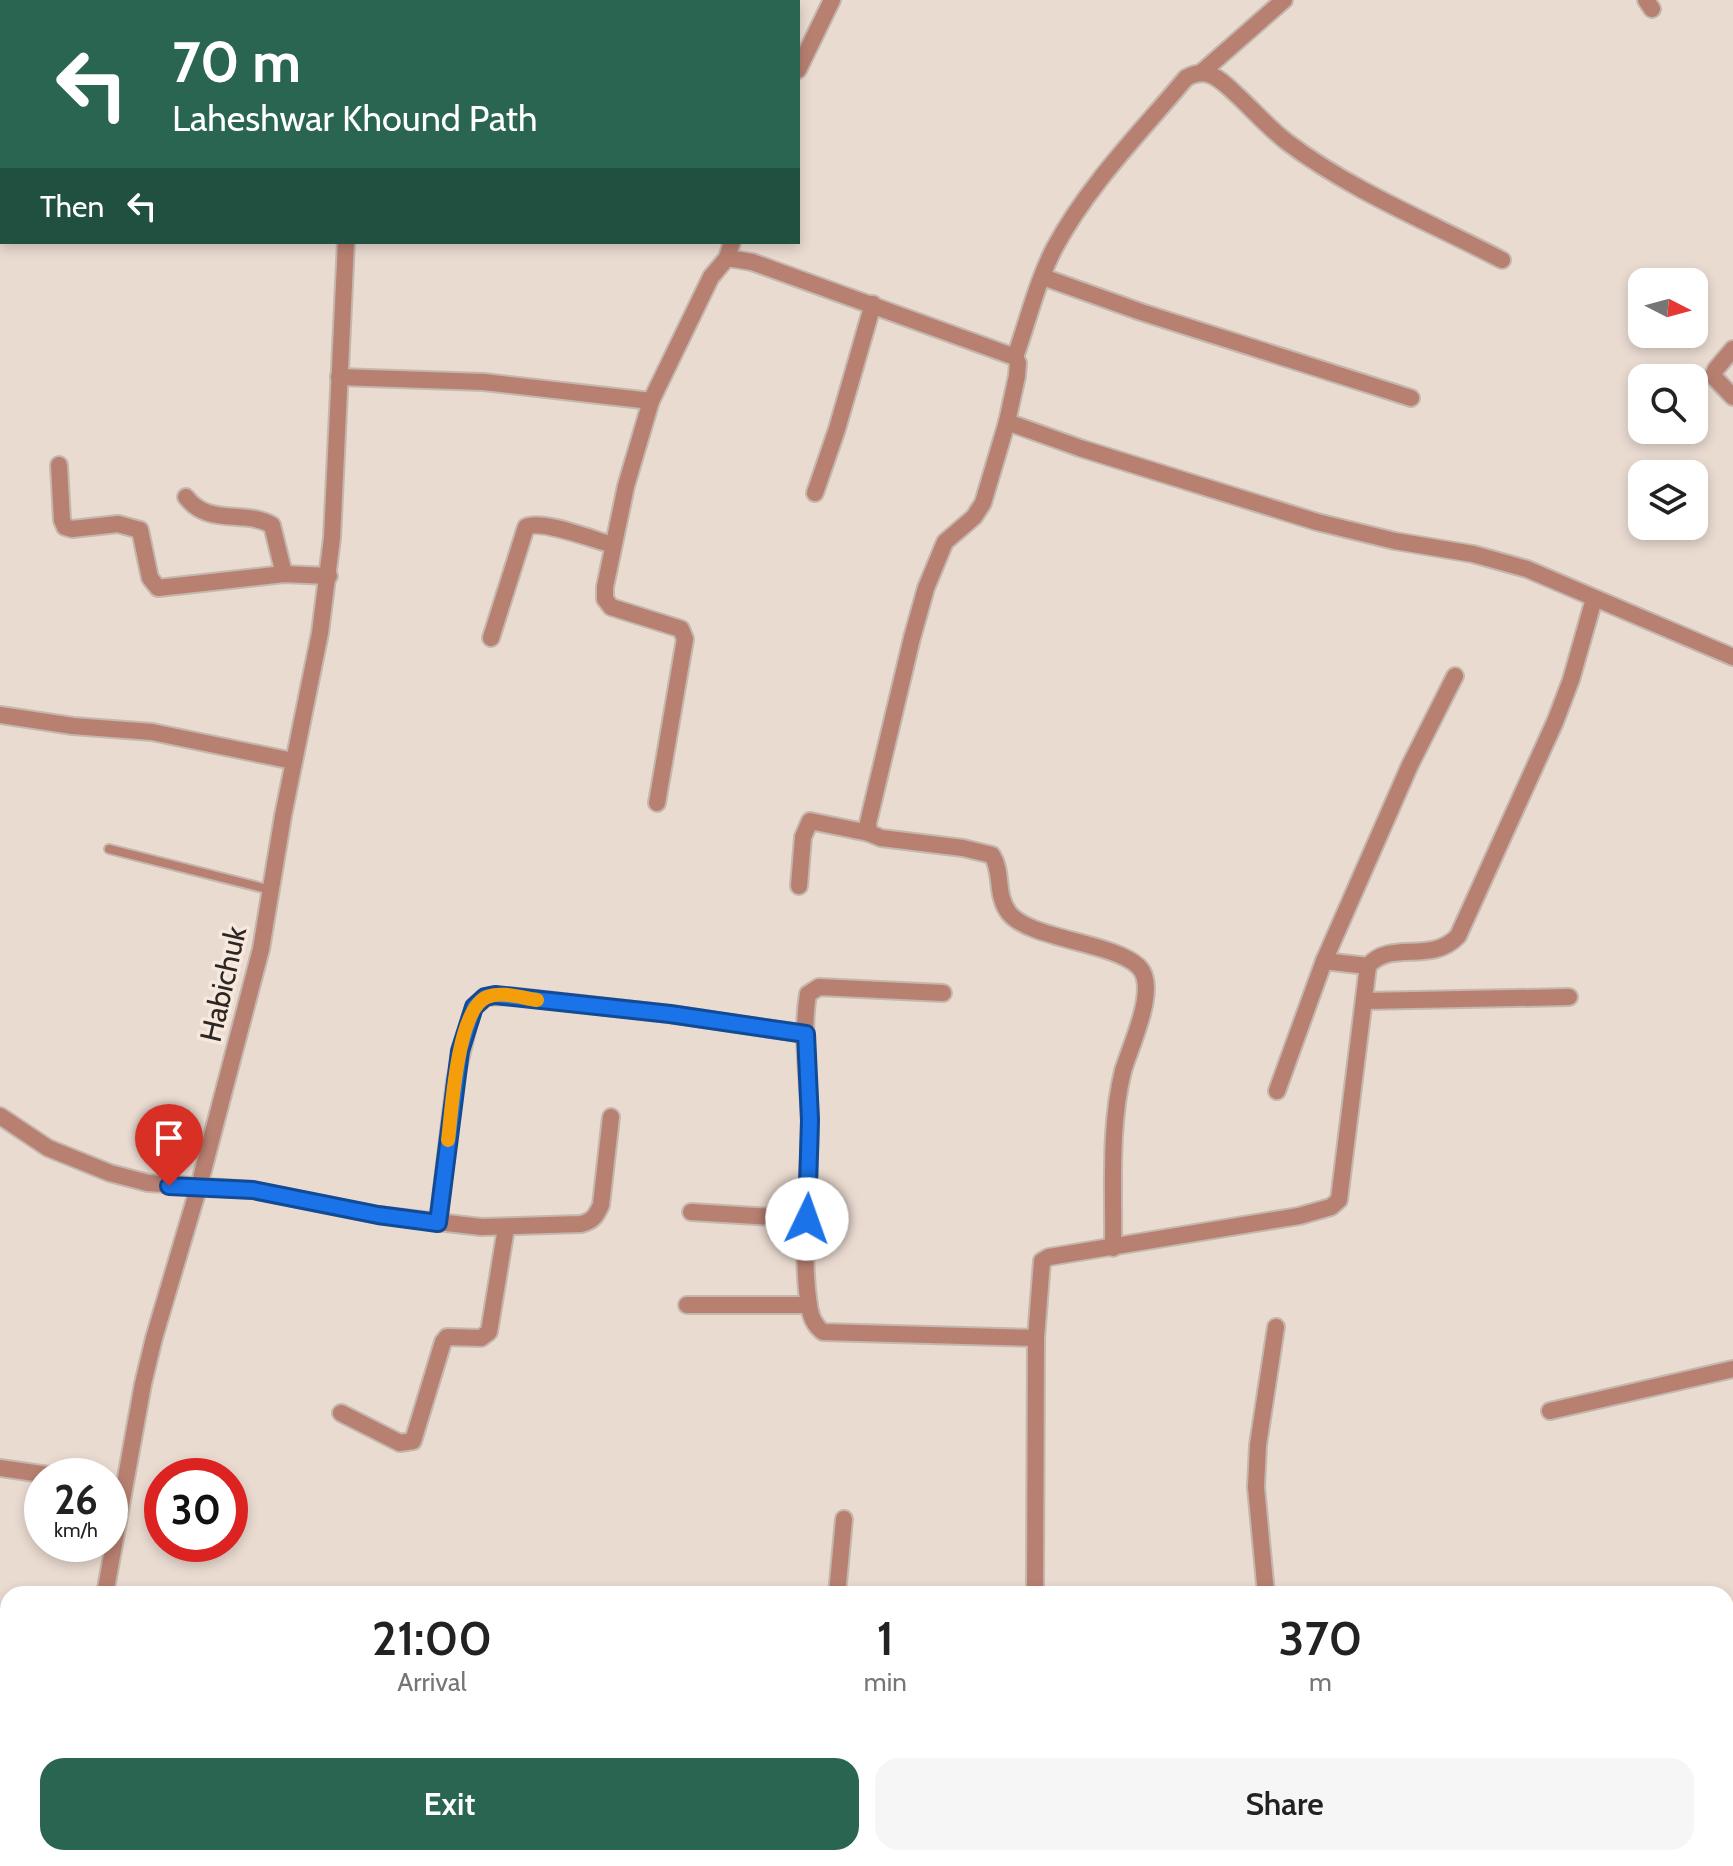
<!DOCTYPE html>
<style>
:root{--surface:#fff;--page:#f6f6f6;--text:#222;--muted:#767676;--accent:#296550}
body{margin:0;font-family:Cabin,sans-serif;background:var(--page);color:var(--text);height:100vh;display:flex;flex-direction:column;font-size:30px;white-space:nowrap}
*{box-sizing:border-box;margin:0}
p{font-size:26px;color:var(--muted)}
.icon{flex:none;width:44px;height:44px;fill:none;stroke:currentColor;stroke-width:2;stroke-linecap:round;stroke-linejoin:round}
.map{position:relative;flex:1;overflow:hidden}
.drawer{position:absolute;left:0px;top:1586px;width:1734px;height:280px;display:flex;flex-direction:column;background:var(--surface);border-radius:24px 24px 0 0;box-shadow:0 4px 12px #0003}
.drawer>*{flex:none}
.banner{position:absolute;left:0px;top:0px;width:800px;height:244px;box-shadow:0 4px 12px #0003;background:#296550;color:#fff;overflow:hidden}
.needle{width:52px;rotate:96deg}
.buttons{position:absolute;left:1628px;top:268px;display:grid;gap:16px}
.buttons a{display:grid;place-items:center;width:80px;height:80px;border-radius:16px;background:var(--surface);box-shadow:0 4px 12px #0003;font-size:40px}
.speed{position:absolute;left:24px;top:1458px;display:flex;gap:16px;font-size:40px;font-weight:700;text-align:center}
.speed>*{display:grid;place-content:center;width:104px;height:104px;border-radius:50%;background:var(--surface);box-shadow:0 4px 12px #0003;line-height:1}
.speed small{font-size:20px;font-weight:400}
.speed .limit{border:12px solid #d22;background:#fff;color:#111}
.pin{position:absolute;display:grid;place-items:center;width:68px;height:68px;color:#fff;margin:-82px -34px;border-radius:50% 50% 50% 0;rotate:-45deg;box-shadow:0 0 8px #0007}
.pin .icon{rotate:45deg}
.me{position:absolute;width:88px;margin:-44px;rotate:3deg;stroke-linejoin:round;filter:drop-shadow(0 0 6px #0008)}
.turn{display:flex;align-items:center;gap:28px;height:168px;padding:0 40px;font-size:36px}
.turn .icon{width:104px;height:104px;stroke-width:2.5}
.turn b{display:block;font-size:56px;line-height:68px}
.then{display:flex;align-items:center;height:76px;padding:0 40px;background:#0003;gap:16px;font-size:30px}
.eta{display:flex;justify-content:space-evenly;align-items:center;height:136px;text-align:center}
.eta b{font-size:48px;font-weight:600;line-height:56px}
.primary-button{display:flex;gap:16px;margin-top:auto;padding:16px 40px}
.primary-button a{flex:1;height:92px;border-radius:24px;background:var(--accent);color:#fff;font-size:32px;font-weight:600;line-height:92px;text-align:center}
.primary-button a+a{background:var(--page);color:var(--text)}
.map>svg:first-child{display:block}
</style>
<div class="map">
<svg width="1733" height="1866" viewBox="0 0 1733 1866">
<rect width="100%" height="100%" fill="#eadbd1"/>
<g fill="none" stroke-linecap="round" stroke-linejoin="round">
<g stroke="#c4b7ae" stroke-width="12">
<path id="service" d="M109 849 271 890"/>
</g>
<g stroke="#c4b7ae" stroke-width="20">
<g id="minor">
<path d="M417 0 422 2"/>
<path d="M1646 0 1652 9"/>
<path d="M98 2 99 0"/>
<path d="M459 2V0"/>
<path d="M798 70 832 0"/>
<path d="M1202 72 1284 0"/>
<path d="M727 258 732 242"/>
<path d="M1043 277 1141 312 1411 398"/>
<path d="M1733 349 1716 369 1713 376 1733 397"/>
<path d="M1015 357C1028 321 1037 281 1055 247 1088 185 1141 132 1186 78 1208 65 1222 81 1238 96 1254 111 1269 128 1287 142 1350 190 1431 223 1502 260"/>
<path d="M339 377 484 382 651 401"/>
<path d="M1007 422 1080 448 1317 522 1395 541 1473 554 1527 569 1733 657"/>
<path d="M59 465 62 520 65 527 72 529 118 524 140 530 150 578 158 588 284 574 329 576"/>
<path d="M815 493 837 429 873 304"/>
<path d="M186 497C209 527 243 509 272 525L284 574"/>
<path d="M491 638 526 527C542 519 594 540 613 545"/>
<path d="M0 715 73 726 152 732 293 761"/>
<path d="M657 803 685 639 681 629 611 607 605 599V587L626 486 651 401 711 277 727 258 752 262 1015 357 1018 363 1017 376 1007 422 983 503 974 517 945 542 926 588 912 638 868 823 869 833 881 838 963 848 992 855C1003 872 995 895 1009 913 1029 939 1112 942 1138 966 1160 986 1130 1046 1123 1071 1109 1128 1114 1189 1113 1248"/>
<path d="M799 886 803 837 810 821 869 833"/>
<path d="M1324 961 1410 765 1455 676"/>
<path d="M943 993 819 987 808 994C801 1036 809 1080 810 1122 810 1183 800 1246 809 1306 811 1317 814 1325 823 1332L1036 1338"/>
<path d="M1364 1001 1569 997"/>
<path d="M1277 1091 1324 961 1368 966"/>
<path d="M0 1116 48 1148 110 1173 148 1183 253 1190 378 1215 481 1227 581 1224C593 1221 596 1216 601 1205L611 1117"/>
<path d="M691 1212 807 1219"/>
<path d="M438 1223 455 1081 468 1026 474 1007 485 997 509 996 670 1014 806 1034"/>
<path d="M687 1305H809"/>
<path d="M1550 1411 1733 1369"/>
<path d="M341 1413 400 1443 413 1441 443 1342 447 1337 481 1338 489 1332 506 1228"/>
<path d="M0 1468 55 1476"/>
<path d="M105 1594 143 1384 154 1338 199 1186 261 949 283 816 320 633 332 538 346 242"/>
<path d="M837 1594 844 1519"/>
<path d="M1035 1594 1036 1338 1042 1261 1049 1257 1299 1216 1331 1207 1339 1200 1368 966C1391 939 1431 965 1458 936L1555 722 1571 680 1594 599"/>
<path d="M1266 1594 1256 1487 1258 1445 1276 1327"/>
<path d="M1141 1858V1866"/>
<path d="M1286 1858 1287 1866"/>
<path d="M1463 1858 1464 1866"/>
<path d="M72 1866 73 1858"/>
<path d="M113 1866 115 1858"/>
<path d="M392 1866 393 1858"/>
<path d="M707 1866 708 1858"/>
<path d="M1540 1866 1541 1858"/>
<path d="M1615 1866 1616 1858"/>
</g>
</g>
<g stroke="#c4b7ae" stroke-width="24">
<g id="primary">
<path d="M0 1757 8 1759"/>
<path d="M1726 1851H1733"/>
</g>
</g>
<use href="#service" stroke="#b88071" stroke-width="8"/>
<use href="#minor" stroke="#b88071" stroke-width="16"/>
<use href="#primary" stroke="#8d290d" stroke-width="20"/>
</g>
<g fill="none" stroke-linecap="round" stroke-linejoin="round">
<g stroke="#114b97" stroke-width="20">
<path id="route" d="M169 1186 253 1190 378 1215 438 1223 460 1051 474 1007 485 997 495 995 670 1014 806 1034 810 1120 807 1219"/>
</g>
<use href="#route" stroke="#1a73e8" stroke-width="14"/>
<path stroke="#f59e0b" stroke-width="14" d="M448 1140C452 1110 457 1009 487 997 501 991 523 998 537 1000"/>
</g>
<g text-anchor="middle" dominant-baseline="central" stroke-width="7" stroke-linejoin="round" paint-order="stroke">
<g font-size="30" fill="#2d2724" stroke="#f7e9de">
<text transform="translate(223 984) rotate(-77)">Habichuk</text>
</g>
</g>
</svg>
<div class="buttons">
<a><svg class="needle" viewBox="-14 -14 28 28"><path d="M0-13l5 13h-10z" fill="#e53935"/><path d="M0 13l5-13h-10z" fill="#767676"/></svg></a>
<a><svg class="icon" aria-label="search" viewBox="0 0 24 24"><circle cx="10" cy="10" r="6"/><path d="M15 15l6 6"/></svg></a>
<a><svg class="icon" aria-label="layers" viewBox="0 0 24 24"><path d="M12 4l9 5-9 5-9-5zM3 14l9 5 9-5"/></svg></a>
</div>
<div class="speed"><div>26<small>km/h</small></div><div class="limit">30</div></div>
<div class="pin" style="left:169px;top:1186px;background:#d93025"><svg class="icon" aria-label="arrive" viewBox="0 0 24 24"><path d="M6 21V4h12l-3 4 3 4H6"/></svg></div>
<svg class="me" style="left:807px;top:1219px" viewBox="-20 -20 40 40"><circle r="19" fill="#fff"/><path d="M0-13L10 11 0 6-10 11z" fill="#1a73e8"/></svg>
<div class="banner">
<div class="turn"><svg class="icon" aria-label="left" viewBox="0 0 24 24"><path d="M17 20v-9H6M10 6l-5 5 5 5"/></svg><div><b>70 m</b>Laheshwar Khound Path</div></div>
<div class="then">Then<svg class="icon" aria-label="left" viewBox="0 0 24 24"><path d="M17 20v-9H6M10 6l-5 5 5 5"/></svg></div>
</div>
<section class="drawer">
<div class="eta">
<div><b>21:00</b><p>Arrival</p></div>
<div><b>1</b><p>min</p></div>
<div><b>370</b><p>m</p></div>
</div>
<div class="primary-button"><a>Exit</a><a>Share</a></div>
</section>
</div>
